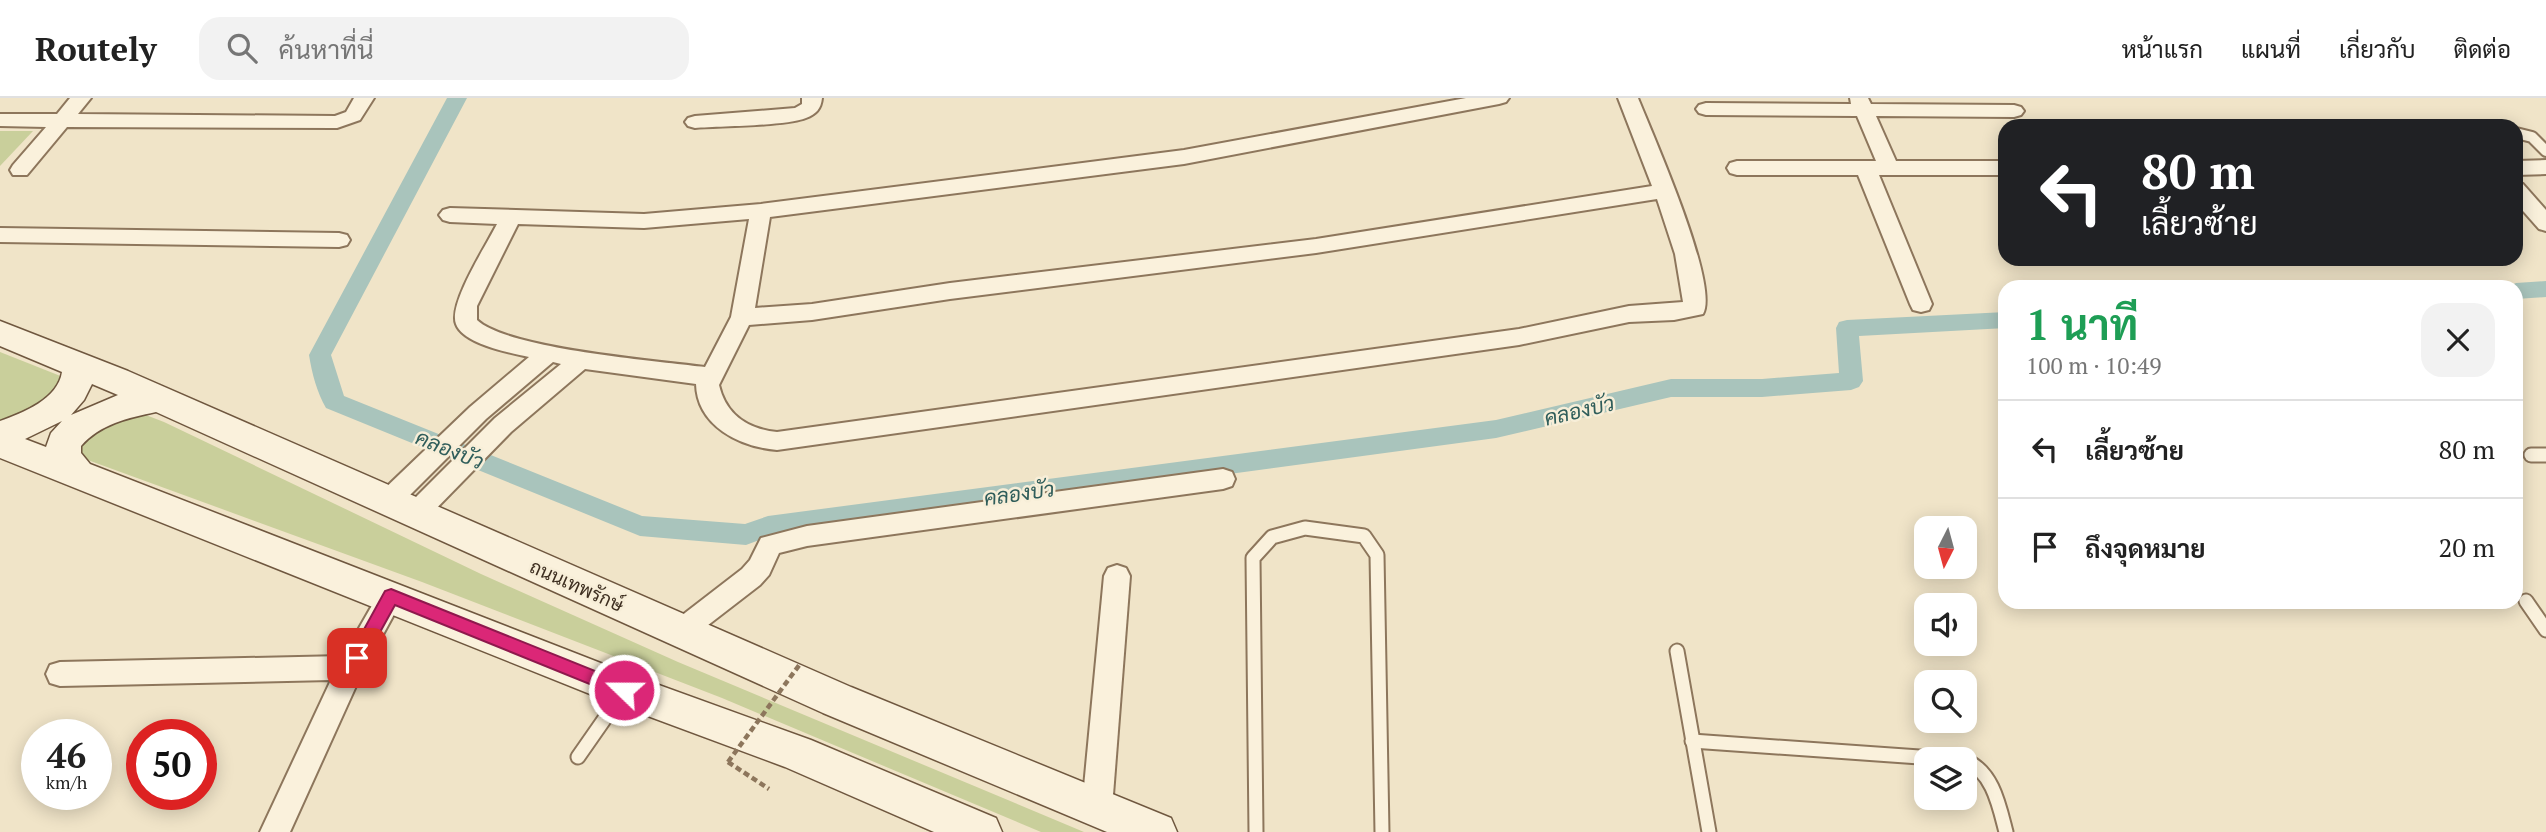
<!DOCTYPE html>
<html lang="th">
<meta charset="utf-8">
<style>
:root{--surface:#fff;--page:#f2f2f2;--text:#222;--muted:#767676;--line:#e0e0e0}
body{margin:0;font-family:"PT Serif",Sarabun,serif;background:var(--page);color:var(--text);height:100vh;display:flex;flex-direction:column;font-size:26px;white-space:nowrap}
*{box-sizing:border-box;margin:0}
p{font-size:23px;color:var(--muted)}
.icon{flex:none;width:38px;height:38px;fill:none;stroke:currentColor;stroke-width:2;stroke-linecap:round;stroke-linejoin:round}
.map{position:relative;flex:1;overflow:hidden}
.drawer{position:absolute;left:1998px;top:182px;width:525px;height:329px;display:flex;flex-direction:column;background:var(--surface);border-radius:21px;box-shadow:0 4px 18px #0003}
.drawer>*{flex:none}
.banner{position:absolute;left:1998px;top:21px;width:525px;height:147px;border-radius:21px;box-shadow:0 4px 18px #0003;background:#202124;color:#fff;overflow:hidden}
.needle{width:46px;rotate:186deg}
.fabs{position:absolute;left:1914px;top:418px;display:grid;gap:14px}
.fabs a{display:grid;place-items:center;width:63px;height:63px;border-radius:14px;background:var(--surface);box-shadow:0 4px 18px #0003;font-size:35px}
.speed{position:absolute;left:21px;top:621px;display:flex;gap:14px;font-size:35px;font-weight:700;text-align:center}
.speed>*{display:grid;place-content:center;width:91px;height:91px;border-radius:50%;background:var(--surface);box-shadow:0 4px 18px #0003;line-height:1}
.speed small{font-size:18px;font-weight:400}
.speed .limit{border:10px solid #d22;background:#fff;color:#111}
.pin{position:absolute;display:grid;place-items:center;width:60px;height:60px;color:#fff;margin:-30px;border-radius:14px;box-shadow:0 4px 10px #0006}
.me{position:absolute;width:77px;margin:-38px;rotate:292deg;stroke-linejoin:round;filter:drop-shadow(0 0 5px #0008)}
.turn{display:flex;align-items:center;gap:24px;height:147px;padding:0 28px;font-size:32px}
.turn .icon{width:91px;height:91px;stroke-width:2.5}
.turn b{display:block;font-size:49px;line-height:60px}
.round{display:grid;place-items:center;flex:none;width:74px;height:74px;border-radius:21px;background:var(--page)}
.summary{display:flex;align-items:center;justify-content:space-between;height:119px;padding:0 28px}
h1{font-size:42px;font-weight:700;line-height:52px;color:#1e9e55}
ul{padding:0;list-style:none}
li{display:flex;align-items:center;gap:21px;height:98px;padding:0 28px;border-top:2px solid var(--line)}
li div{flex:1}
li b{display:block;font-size:26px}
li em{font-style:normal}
header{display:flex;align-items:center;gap:42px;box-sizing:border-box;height:98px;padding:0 35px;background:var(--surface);border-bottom:2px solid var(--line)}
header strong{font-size:33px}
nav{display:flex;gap:38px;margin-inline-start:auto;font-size:24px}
.search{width:490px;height:63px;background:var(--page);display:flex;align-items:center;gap:18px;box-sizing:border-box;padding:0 24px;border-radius:21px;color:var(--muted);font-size:26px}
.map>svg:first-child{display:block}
</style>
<header>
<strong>Routely</strong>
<div class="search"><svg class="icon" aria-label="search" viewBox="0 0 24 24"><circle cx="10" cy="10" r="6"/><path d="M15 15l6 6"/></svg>ค้นหาที่นี่</div>
<nav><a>หน้าแรก</a><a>แผนที่</a><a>เกี่ยวกับ</a><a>ติดต่อ</a></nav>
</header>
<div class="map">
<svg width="2546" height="734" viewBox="0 0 2546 734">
<rect width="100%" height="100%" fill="#f0e4c8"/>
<g fill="#c9cf9b">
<path d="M0 33H33L0 68Z"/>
<path d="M0 254 63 279 54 304 0 324Z"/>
<path d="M138 314 164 324 481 476 678 564 1084 734H1041L722 600 422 484 85 361 78 348 83 336Z"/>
</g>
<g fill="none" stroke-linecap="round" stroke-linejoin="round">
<g fill="#a9c4bc" fill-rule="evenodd">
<path d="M447 0H467L331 257 344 298 642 418 745 426 768 418 1496 322 1671 281H1762L1839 275 1836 230 1839 224 1847 222 2006 214V230L1859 238 1863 283 1859 289 1851 292 1762 299H1671L1496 340 770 438 746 447 640 438 326 310C317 294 312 276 309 257Z"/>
<path d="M2546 183V199L2516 201V189H2507L2516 185Z"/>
</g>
<g stroke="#8d765c" stroke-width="14">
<path id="service-far1" d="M2516 35 2532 39 2546 53"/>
</g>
<g stroke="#8d765c" stroke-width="17">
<g id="service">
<path d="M2531 357H2546"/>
<path d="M2526 503 2546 532"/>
<path d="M1677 553 1709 734"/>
<path d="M1692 643 1962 662"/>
<path d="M578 659 624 593"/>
<path d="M1965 662C1993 674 1999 707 2006 734"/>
<path d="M1256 734 1253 460 1272 439 1305 430 1364 438 1377 457 1382 734"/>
</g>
</g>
<g stroke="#8d765c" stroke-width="4">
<g id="minor">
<path d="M70 0H91L78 16 335 18 346 14 354 0H374L360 22 337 30 67 29 27 77H13L10 72 13 67 46 29 0 28V16H57Z"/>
<path d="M802 0H822C821 11 816 16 806 20 787 28 719 28 695 30L688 28 685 24 688 20 695 18 795 10 802 6Z"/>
<path d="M1466 0H1509L1506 4 1499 6 1184 66 770 119 755 210 812 206 950 185 1316 141 1652 88 1618 0H1638C1652 35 1720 187 1703 216L1674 222 1629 224 1519 247 777 352C740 349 697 328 696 286L585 271 511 334 425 422 416 425 407 422 403 415 407 408 495 320 561 266 553 264 486 321 397 410 388 413 379 410 376 403 379 396 470 309 529 259C510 255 463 246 456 226 448 206 487 146 497 126L450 124 443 122 439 117 443 112 450 110 644 116 761 106 1184 52ZM1657 101 1675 156 1683 204 1629 208 1519 231 777 334C748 331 726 317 719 287L749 227 812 222 950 201 1316 155ZM749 121 731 219 705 269C658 263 508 251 477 222V208L518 126 644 130Z"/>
<path d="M1850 0H1868L1871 6 2014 7 2021 9 2024 13 2021 17 2014 19 1876 18 1896 63H2006V77H1879L1932 206 1929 212 1921 214 1913 212 1910 206 1858 77H1737L1730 75 1727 70 1730 65 1737 63H1876L1857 18 1706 17 1699 15 1696 11 1699 7 1706 5 1851 6Z"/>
<path d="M2546 62V76L2516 77V63Z"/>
<path d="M2516 84 2523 86 2546 112V133L2539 131 2516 105Z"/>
<path d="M0 130 339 135 347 137 350 142 347 147 339 149 0 144Z"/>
<path d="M1223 371 1232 374 1235 381 1232 388 1223 391 807 448 779 455 769 477 760 487 690 541 681 545 672 541 668 533 672 525 742 471 750 462 761 440 807 428Z"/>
<path d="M1117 467 1126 470 1130 478 1112 710 1107 720 1097 724 1087 720 1082 710 1104 478 1108 470Z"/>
<path d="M391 487 400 490 404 498 361 577 290 734H260L331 582 60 588 50 585 46 576 50 567 60 564 343 558 382 490Z"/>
</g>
</g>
<g stroke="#6f573f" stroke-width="3">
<path id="secondary" d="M0 223 128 273 851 589 1171 720 1177 734H1107L823 615 156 314C128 320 100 326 81 348V355L90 366 634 578 811 642 996 720 1002 734H934L785 669 610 604 0 360V323C23 315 58 301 62 274L0 248ZM92 286 118 297 71 317 84 302ZM62 323 51 335 46 349 25 341Z"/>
</g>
<path stroke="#8d765c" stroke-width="4.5" stroke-dasharray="6 3.5" stroke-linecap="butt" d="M728 664 769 691"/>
<use href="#service-far1" stroke="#faf1dc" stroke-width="10"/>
<use href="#service" stroke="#faf1dc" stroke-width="13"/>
<use href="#minor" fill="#faf1dc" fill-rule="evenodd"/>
<use href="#secondary" fill="#faf1dc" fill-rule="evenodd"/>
<path stroke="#8d765c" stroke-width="4.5" stroke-dasharray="6 3.5" stroke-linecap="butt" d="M728 664 800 566"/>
</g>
<path fill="#db2777" stroke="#8e194d" stroke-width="2" d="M391 491 630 587 633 592 630 598 624 600 395 507 363 565 357 568 351 565 348 560 351 555 385 493Z"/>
<g text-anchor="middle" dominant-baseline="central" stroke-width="5" stroke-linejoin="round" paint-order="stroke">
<g font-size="19" fill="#3d2e20" stroke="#f7eed8">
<text transform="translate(577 487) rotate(24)">ถนนเทพรักษ์</text>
</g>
<g font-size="21" font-style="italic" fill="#2f5d5a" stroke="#f7eed8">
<text transform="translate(1579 312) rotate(-13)">คลองบัว</text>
<text transform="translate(450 351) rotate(22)">คลองบัว</text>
<text transform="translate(1019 395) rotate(-8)">คลองบัว</text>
</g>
</g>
</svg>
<div class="fabs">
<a><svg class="needle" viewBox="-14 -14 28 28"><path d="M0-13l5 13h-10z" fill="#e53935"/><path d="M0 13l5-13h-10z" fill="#767676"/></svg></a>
<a><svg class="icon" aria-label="sound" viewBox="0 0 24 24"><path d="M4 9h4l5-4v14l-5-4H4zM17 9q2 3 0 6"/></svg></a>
<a><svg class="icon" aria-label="search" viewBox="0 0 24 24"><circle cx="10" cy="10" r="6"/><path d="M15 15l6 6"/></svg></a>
<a><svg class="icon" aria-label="layers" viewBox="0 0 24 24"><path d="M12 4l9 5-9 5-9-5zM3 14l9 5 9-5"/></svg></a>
</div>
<div class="speed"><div>46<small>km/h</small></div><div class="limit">50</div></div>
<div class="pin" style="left:357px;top:560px;background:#d93025"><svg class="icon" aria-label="arrive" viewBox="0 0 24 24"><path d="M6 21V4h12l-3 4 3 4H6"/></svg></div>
<svg class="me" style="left:624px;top:592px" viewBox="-20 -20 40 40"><circle r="17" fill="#db2777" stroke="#fff" stroke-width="3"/><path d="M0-11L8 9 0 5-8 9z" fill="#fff"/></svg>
<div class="banner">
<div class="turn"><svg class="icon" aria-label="left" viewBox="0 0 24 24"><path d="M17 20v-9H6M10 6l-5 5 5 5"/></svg><div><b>80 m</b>เลี้ยวซ้าย</div></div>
</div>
<section class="drawer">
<div class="summary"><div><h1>1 นาที</h1><p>100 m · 10:49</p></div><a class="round"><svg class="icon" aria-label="close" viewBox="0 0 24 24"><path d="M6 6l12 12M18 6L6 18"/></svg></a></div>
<ul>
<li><svg class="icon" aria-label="left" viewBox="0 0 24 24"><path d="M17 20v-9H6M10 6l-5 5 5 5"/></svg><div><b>เลี้ยวซ้าย</b></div><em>80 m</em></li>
<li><svg class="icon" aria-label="arrive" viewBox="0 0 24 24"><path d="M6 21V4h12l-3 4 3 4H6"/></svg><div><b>ถึงจุดหมาย</b></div><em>20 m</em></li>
</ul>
</section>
</div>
